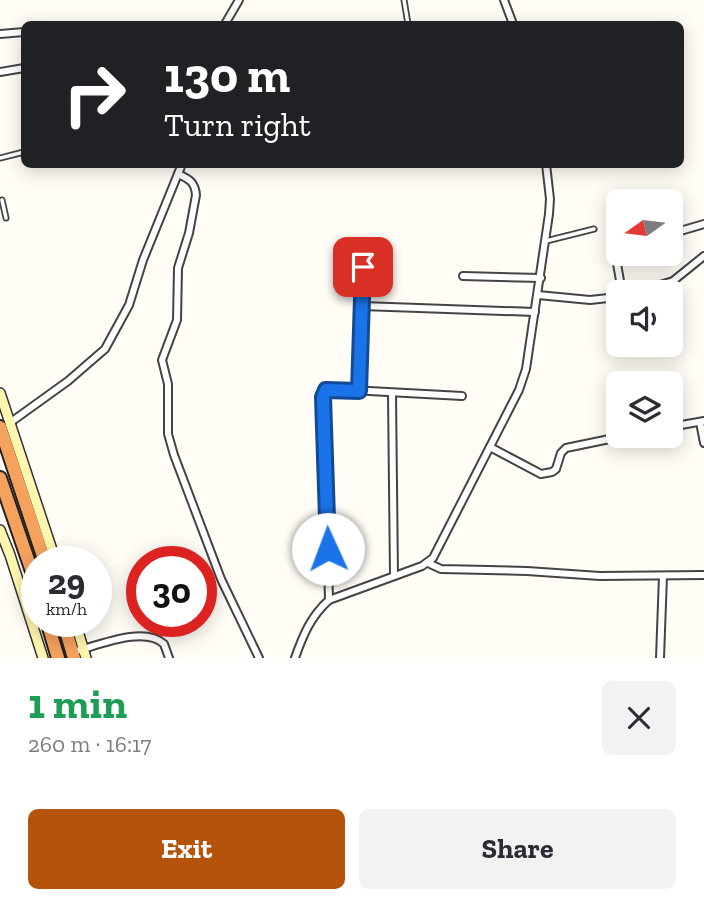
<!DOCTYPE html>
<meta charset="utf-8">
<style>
:root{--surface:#fff;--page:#f2f2f3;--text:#2b2b33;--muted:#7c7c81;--accent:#b45309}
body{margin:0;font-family:"Zilla Slab",serif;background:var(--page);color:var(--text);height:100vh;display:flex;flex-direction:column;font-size:26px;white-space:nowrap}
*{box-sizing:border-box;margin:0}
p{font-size:23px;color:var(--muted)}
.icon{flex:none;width:38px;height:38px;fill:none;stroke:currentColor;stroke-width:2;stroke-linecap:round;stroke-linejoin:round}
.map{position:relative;height:658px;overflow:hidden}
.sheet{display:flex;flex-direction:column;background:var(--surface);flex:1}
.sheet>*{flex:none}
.top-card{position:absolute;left:21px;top:21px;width:663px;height:147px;border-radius:10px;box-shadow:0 4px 18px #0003;background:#202124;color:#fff;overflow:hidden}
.needle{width:46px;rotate:256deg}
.controls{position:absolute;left:606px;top:189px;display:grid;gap:14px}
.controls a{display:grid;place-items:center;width:77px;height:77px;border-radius:10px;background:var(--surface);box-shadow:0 4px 18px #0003;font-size:35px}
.speed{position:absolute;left:21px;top:546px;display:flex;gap:14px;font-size:35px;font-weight:700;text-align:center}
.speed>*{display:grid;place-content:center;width:91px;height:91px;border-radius:50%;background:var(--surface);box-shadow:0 4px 18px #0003;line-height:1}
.speed small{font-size:18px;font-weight:400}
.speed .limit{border:10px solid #d22;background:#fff;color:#111}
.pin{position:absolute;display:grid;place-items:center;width:60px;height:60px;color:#fff;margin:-30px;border-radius:14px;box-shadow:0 4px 10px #0006}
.me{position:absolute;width:77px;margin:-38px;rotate:358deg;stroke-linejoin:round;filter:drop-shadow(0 0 5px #0008)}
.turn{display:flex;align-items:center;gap:24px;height:147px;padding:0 28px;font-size:32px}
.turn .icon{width:91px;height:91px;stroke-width:2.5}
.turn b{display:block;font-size:49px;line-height:60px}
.round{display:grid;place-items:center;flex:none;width:74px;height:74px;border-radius:10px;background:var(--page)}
.overview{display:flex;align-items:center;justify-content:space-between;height:119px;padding:0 28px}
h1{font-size:42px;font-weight:700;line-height:52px;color:#1e9e55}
.action{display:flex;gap:14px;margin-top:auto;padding:14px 28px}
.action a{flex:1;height:80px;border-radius:10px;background:var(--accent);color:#fff;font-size:28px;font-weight:700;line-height:80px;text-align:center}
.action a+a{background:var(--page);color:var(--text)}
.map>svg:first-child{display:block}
</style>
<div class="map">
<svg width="704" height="658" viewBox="0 0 704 658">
<rect width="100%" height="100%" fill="#fffdf5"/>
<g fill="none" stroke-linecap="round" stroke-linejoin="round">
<g stroke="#444" stroke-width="7">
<g id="lane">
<path d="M404 0 408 24"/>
<path d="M0 158 24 152"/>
<path d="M2 200 6 218"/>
<path d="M546 241 594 229"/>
</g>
</g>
<g stroke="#444" stroke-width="10">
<g id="street">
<path d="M504 0 513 24"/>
<path d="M225 24 239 0"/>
<path d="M0 34 24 32"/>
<path d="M0 72 24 68"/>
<path d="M178 174C189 179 195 182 196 195L189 233 178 268 177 320 162 360 168 384V434L174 455 221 579 259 658"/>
<path d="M670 234 704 224"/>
<path d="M618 252 616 258 622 292"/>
<path d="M463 276 541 278"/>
<path d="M637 292 673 281 704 256"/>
<path d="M538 295 590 300 618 297"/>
<path d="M362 306 535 312"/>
<path d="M359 391 363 267"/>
<path d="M392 394 394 576"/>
<path d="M11 422 68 381 105 349 129 305 143 260 182 164"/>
<path d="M700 422 704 443"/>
<path d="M670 427 704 421"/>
<path d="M490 447 541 474 552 472 556 469 561 453 566 448 624 436"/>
<path d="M428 563 441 569 527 571 600 576 704 575"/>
<path d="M329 600 324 393 332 389 462 396"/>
<path d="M73 652C97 646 144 625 164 644L169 658"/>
<path d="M295 658C303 635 311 616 329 600L422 566 433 558 519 390 526 369 549 214 550 199 546 164"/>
<path d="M660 658 663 576"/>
</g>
</g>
<g stroke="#333" stroke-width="12">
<g id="secondary">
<path d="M0 393 56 562"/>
<path d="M0 530 10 555 43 658"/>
<path d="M75 621 86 658"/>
</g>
</g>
<g stroke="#222" stroke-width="16">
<g id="highway">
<path d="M0 427 45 562"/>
<path d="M0 478 37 586"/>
<path d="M47 621 58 658"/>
<path d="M63 621 74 658"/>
</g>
</g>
<use href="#lane" stroke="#fff" stroke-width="3.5"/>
<use href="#street" stroke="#fff" stroke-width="6"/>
<use href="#secondary" stroke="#fff6b0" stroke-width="9"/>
<use href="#highway" stroke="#f5a25d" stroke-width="12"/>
</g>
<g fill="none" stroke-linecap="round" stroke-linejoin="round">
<g stroke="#114b97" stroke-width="18">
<path id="route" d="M328 549 323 397 326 390 359 391 363 267"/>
</g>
<use href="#route" stroke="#1a73e8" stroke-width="12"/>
</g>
</svg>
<div class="controls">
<a><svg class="needle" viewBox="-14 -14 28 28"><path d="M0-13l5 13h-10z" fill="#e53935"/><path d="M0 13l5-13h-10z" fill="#7c7c81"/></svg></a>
<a><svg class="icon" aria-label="sound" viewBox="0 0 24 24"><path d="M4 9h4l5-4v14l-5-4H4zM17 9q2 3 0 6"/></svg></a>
<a><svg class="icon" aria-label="layers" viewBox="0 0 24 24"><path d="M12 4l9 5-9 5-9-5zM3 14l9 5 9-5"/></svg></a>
</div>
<div class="speed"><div>29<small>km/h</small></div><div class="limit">30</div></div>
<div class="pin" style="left:363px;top:267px;background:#d93025"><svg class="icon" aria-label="arrive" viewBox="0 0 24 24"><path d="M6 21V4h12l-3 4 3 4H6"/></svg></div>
<svg class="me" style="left:328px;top:549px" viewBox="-20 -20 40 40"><circle r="19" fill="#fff"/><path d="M0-13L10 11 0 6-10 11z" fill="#1a73e8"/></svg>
<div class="top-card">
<div class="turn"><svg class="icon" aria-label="right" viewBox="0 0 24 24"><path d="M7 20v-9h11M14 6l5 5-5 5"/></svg><div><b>130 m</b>Turn right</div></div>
</div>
</div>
<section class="sheet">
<div class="overview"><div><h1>1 min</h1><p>260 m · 16:17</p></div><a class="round"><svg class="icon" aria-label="close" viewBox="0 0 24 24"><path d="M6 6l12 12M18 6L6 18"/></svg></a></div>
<div class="action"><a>Exit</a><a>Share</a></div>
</section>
